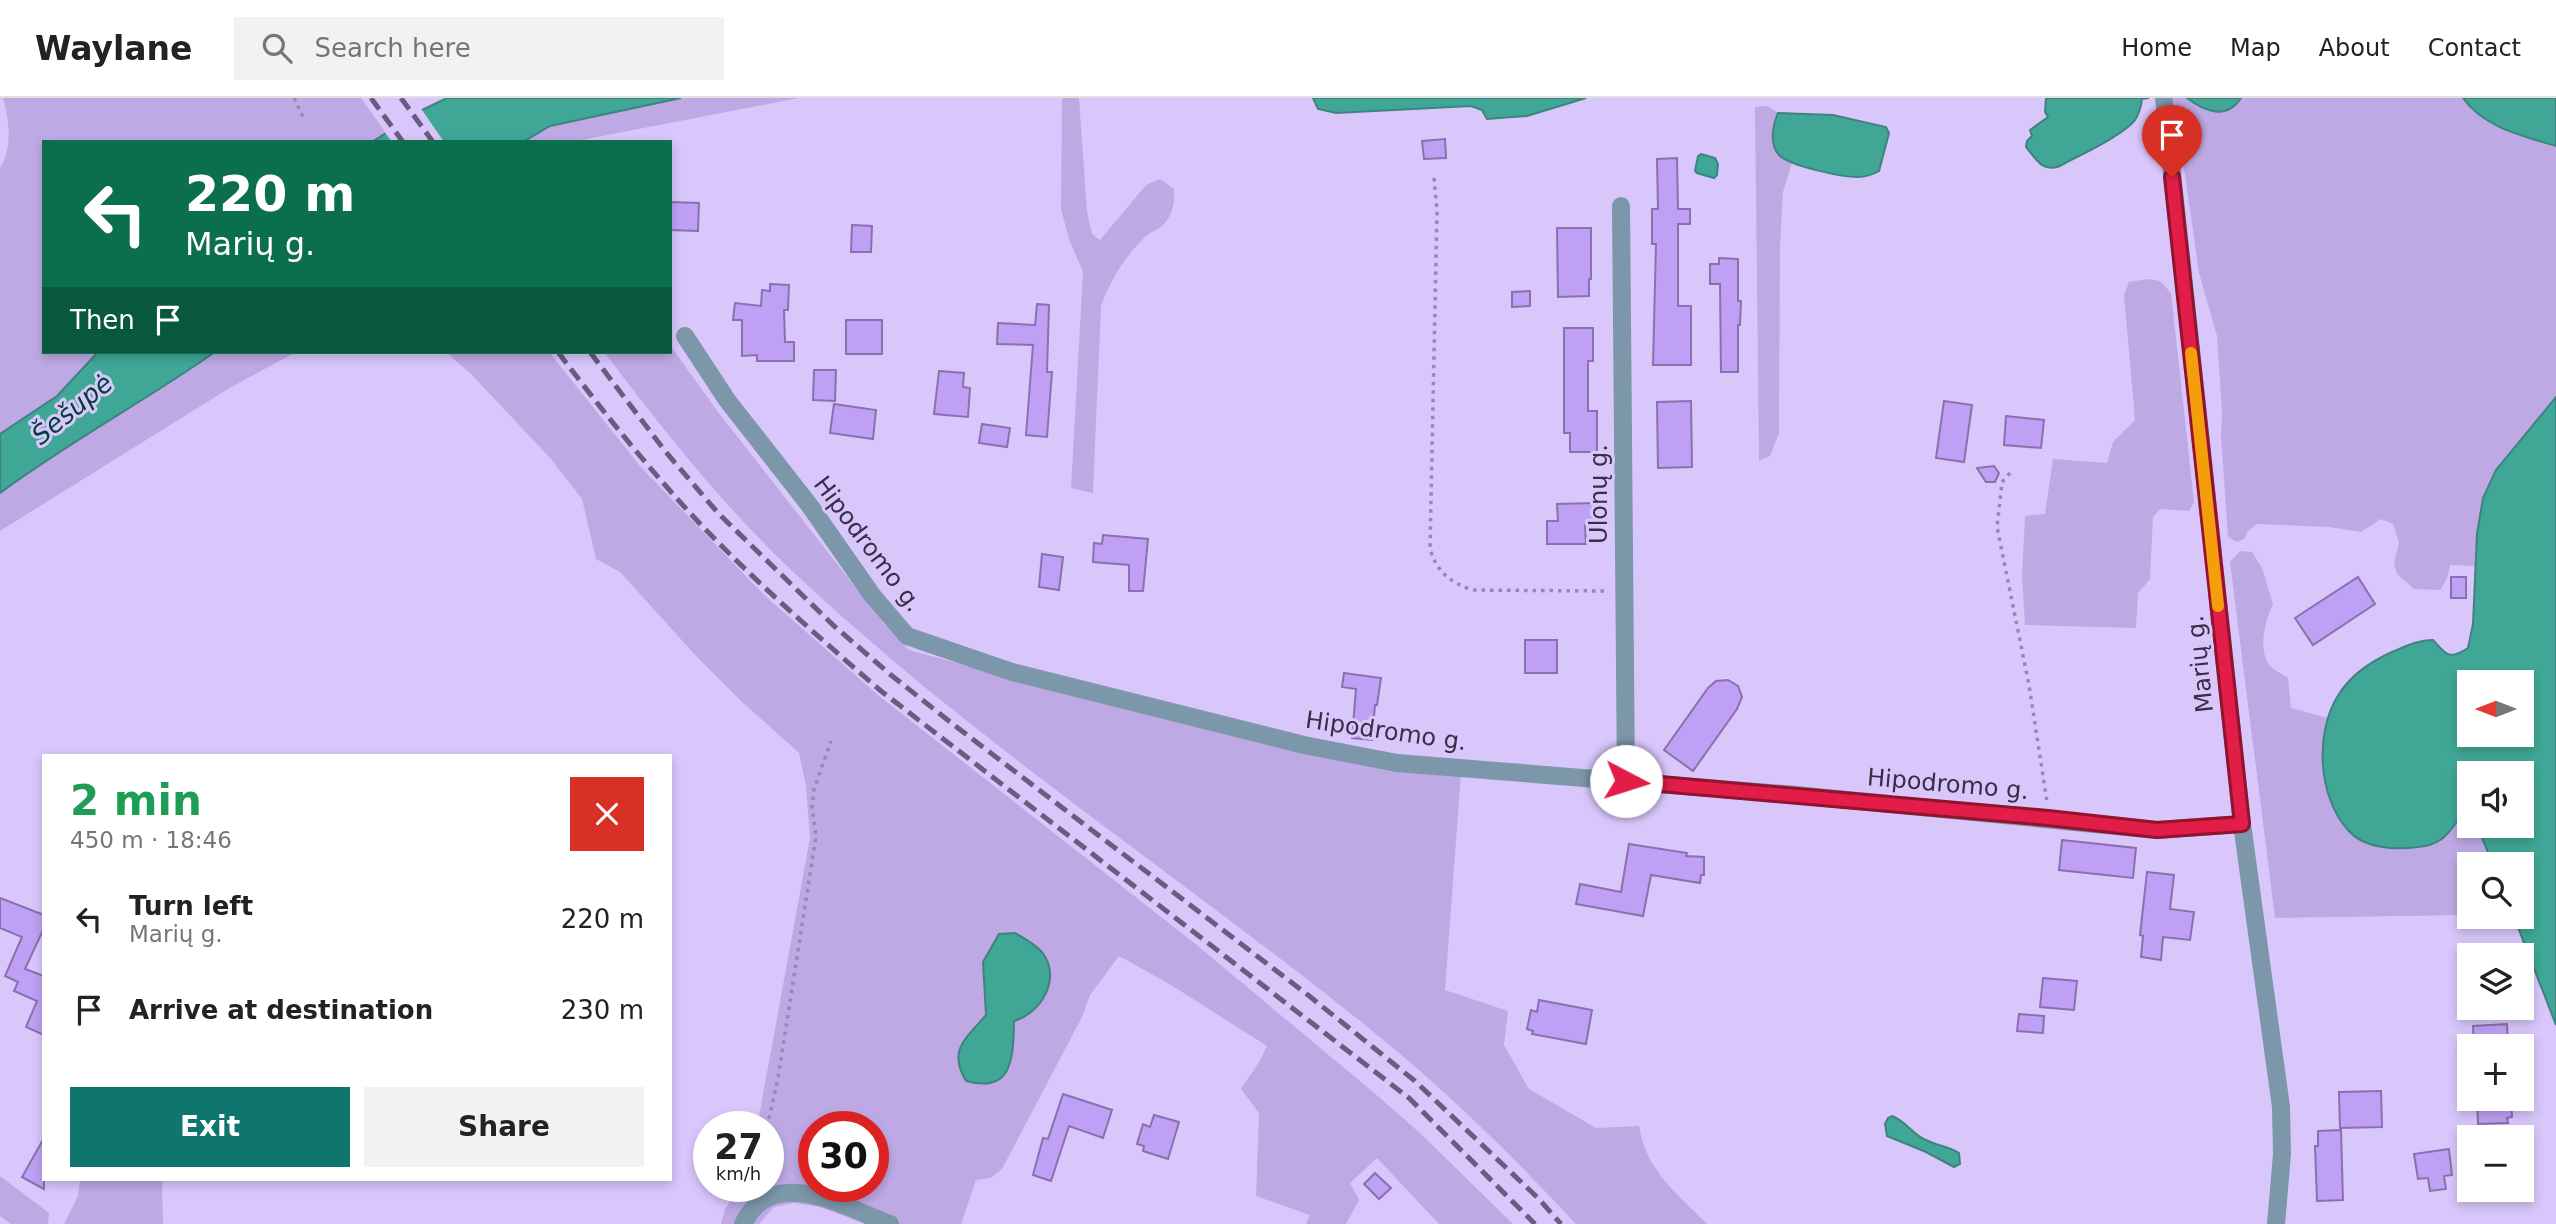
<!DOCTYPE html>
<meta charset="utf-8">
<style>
:root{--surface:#fff;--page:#f2f2f2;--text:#222;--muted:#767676;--line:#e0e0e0;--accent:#0f766e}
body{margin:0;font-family:"DejaVu Sans",sans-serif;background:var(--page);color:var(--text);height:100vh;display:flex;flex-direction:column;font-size:26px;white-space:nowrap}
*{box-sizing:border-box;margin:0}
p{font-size:23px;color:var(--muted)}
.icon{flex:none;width:38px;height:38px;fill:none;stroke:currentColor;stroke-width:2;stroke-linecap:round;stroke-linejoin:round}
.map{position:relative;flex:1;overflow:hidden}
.drawer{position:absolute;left:42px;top:656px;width:630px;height:427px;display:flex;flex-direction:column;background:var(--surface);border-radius:0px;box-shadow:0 4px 10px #0003}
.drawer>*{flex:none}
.guide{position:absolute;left:42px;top:42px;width:630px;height:214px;border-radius:0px;box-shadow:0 4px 10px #0003;background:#0b6e4f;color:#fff;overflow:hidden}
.needle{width:46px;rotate:270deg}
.fabs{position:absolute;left:2457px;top:572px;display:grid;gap:14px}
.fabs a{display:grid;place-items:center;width:77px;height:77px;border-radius:0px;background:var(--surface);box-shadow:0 4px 10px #0003;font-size:35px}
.speed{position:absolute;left:693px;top:1013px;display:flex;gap:14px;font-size:35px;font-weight:700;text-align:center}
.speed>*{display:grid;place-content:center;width:91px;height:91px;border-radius:50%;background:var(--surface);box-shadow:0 4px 10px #0003;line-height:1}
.speed small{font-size:18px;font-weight:400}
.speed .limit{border:10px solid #d22;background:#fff;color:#111}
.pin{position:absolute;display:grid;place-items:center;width:60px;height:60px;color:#fff;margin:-72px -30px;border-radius:50% 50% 50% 0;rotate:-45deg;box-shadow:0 0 7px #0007}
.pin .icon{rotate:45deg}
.me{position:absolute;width:77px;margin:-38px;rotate:95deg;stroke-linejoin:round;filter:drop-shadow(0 0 5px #0008)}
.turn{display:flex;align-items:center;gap:24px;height:147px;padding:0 28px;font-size:32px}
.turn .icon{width:91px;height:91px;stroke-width:2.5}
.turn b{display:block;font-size:49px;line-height:60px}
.then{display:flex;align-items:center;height:66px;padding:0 28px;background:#0003;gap:14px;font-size:26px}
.round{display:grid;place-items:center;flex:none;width:74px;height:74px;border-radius:0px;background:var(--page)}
.overview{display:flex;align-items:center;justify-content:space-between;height:119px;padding:0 28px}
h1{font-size:42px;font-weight:700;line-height:52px;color:#1e9e55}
.action{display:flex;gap:14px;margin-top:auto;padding:14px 28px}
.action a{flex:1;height:80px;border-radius:0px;background:var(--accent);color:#fff;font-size:28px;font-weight:700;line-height:80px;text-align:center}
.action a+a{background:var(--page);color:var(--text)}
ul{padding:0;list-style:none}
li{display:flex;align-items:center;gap:21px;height:91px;padding:0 28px}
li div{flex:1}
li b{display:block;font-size:26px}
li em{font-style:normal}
header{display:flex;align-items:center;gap:42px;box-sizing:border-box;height:98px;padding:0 35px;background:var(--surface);border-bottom:2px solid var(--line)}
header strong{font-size:33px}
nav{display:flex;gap:38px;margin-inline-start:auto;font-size:24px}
.search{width:490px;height:63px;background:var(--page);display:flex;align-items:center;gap:18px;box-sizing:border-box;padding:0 24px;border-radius:0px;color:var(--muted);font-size:26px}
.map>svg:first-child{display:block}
</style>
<header>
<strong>Waylane</strong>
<div class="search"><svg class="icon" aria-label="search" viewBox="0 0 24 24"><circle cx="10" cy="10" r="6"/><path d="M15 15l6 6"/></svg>Search here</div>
<nav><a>Home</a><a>Map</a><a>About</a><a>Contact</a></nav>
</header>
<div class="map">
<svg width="2556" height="1126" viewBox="0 0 2556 1126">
<rect width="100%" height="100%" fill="#d9c7fc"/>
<g fill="#bea9e5" fill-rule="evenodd">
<path d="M3 0H361L386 35 372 44H44V254H98L57 298 0 336V70C13 50 9 22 3 0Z"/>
<path d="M681 0H799L571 44H523L550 28Z"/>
<path d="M1062 0H1079L1087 114 1092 136 1100 142 1146 87 1160 81 1174 91C1175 104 1173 117 1163 127 1158 132 1150 134 1145 139 1125 158 1110 183 1101 208L1093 395 1071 390 1083 174 1069 141 1061 111Z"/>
<path d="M2174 0C2178 0 2182 0 2186 0 2188 1 2194 6 2196 7 2213 18 2230 17 2241 0H2463C2483 29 2523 38 2556 48V299L2496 372 2483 400 2477 436V468L2450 467 2447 481 2440 492 2414 491 2397 476 2394 465 2399 445 2393 426 2381 421 2361 434 2329 429 2257 426 2248 433 2244 441 2237 444 2228 439 2221 339 2222 314 2217 238 2199 175Z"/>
<path d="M1768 8 1778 15 1774 23 1778 56 1792 65 1783 94 1780 149 1779 335 1770 358 1759 363 1755 9Z"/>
<path d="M2149 181 2160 183 2171 195 2194 404 2189 413 2160 411 2153 419 2150 481 2138 495 2136 530 2025 527 2022 479 2025 418 2045 416 2053 361 2107 365 2113 344 2135 322 2124 197 2129 184Z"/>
<path d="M670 247 718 314 885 527 909 552 1088 601 1461 675 1445 892 1508 913 1504 947 1529 991 1596 1030 1639 1028C1646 1073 1677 1095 1707 1126H1576C1509 1054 1437 984 1360 923 1170 771 965 637 788 469 719 403 661 329 604 254H670Z"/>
<path d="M215 254H296L228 291 0 433V395C69 344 145 303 215 254Z"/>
<path d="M446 254H549L640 368 764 497 878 597 1193 844 1379 999 1421 1036 1513 1126H1439L1377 1060 1350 1085 1359 1102 1346 1126H1306L1310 1117 1256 1098 1259 1015 1241 991 1259 964 1267 948 1171 887 1119 858 1090 897 1082 919 1002 1071 991 1080 976 1082 961 1126H865L820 1109 794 1105 774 1109 759 1126H721L725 1111 740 1089 768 1088V1029H757L810 740 806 688 799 655 741 603 697 559 620 474 596 461 582 401 551 361 472 277ZM986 918 1014 923 1010 971 963 942ZM814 1029H873V1088H814Z"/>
<path d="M2240 453 2252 454 2262 470 2273 506C2265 523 2258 550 2269 567 2273 572 2283 576 2288 580L2291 610 2328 620 2323 645 2392 750 2420 749 2440 744 2467 716 2469 717V728H2477L2493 766H2469V817L2275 820 2230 464Z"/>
<path d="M0 1078 49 1115 48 1126H11L0 1118Z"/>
<path d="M80 1082H162L163 1126H64L78 1098Z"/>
</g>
<g fill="#40a796" stroke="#3e837f" stroke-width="2" fill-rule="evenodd">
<path d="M447 0H681L550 28 523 44H372L422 12Z"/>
<path d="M1313 0H1586L1527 18 1487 21 1482 12 1471 8 1336 15 1318 11Z"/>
<path d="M2046 0H2149L2142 1C2141 9 2140 15 2135 22 2124 37 2078 58 2060 68 2043 75 2036 61 2026 49L2027 43 2032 38 2030 32 2048 19 2045 14Z"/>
<path d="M2187 0H2241C2227 22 2205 14 2187 0Z"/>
<path d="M2463 0H2556V48C2523 38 2483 29 2463 0Z"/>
<path d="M1778 15 1833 17 1886 29 1889 35 1879 73C1872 77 1866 79 1858 79 1841 79 1790 68 1779 57 1769 46 1773 27 1778 15Z"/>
<path d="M1701 56 1715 60 1718 66 1717 77 1714 80 1697 75 1695 73 1698 58Z"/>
<path d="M98 254H215C145 303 69 344 0 395V336L57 298Z"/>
<path d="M2556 299V927L2514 819H2522V766H2493L2477 728H2522V676H2469V717C2449 722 2453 746 2418 749 2396 752 2364 751 2348 732 2318 699 2314 634 2339 596 2351 577 2372 563 2392 554 2406 548 2418 542 2433 542 2446 556 2448 563 2468 550L2473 526 2477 436 2483 400 2496 372ZM2469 584H2522V637H2469Z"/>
<path d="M1015 835C1024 840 1035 846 1042 854 1062 879 1042 915 1014 923 1013 958 1014 996 966 983 947 951 967 940 986 917L983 864 999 836Z"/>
<path d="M1892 1018C1906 1023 1913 1037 1926 1042 1937 1048 1948 1048 1959 1055L1960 1066 1954 1069 1926 1054 1887 1038 1885 1026 1888 1020Z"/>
</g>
<path fill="#d9c7fc" d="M420 9 444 44H392L383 32Z"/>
<g fill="#bfa0f4" stroke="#8871ae" stroke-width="2">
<path d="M1445 41 1446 60 1424 61 1422 43Z"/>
<path d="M1677 60 1678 111H1690V126H1678V208H1691V267H1653L1656 146H1652V111H1658L1657 61Z"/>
<path d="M670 104 699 105 698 133 670 132Z"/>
<path d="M852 127 872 128 871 154H851Z"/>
<path d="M1557 130H1591V181H1589V198L1558 199Z"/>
<path d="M1719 160 1738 161V203H1741L1740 227H1738V274H1721L1720 186H1710V166H1719Z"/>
<path d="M770 186 789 187 788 212H784L785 244H794V263H757V257L742 258V222H733L735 205 761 208 762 192 770 193Z"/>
<path d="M1530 193V208L1512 209V194Z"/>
<path d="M1037 206 1049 207 1047 274H1052L1047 339 1026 337 1033 247 997 246 998 225 1035 227Z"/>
<rect x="846" y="222" width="36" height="34"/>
<path d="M1564 230H1593V263H1588V313H1597V354H1570V335H1564Z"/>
<path d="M814 272H836L835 303 813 302Z"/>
<path d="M939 273 964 275 963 289 970 290 968 319 934 316Z"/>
<path d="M1691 303 1692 369 1658 370 1657 304Z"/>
<path d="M1944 303 1972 307 1964 364 1936 360Z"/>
<path d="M834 306 876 312 873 341 830 335Z"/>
<path d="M2006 318 2044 322 2041 350 2004 347Z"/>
<path d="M982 326 1010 330 1007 349 979 345Z"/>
<path d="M1994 368 1999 375 1995 384H1986L1977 370Z"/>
<path d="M1595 405V427H1585L1586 446H1547V423H1558L1557 406Z"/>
<path d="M1103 437 1148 441 1143 493H1129V467L1093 464 1094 445 1102 446Z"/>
<path d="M1042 456 1063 459 1059 492 1039 489Z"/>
<path d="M2358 479 2375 506 2313 547 2295 520Z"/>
<rect x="2451" y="479" width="15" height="21"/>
<rect x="1525" y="542" width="32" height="33"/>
<path d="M1344 575 1381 580 1377 607H1375L1372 642 1352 640 1356 591 1342 589Z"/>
<path d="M1728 582 1738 588 1742 599 1737 611 1693 673 1664 652 1708 590 1716 583Z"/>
<path d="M2062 742 2136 750 2133 780 2059 772Z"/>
<path d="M1629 746 1687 755 1686 758 1704 759V777H1701L1700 785 1651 777 1643 818 1576 806 1580 786 1621 794Z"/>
<path d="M2147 774 2174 777 2170 811 2194 814 2190 842 2163 839 2161 862 2141 859 2143 838 2140 837Z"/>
<path d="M0 800 44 817V830L25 871 44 878V937L26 929 37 903 14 893 18 884 5 878 22 839 0 830Z"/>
<path d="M2043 880 2077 883 2074 912 2040 909Z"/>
<path d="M1539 902 1592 912 1586 946 1532 936 1533 933 1527 931 1531 912 1537 914Z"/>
<path d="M2019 916 2044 918 2043 935 2017 933Z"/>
<path d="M2507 926 2508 948H2474L2473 928Z"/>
<path d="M2381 993 2382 1029 2340 1030 2339 994Z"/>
<path d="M1063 996 1112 1012 1103 1040 1069 1028 1051 1083 1033 1077 1043 1040 1048 1041Z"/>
<path d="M2477 1001H2511L2512 1019 2507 1020 2508 1025 2478 1026Z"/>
<path d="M1154 1017 1179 1024 1168 1061 1143 1053 1144 1048 1137 1046 1143 1026 1150 1029Z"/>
<path d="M2341 1032 2343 1102 2317 1103 2315 1048H2318V1033Z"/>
<path d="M44 1040V1091L22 1079Z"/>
<path d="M2449 1051 2452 1077 2444 1078 2446 1091 2430 1093 2428 1080 2418 1081 2414 1056Z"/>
<path d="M1375 1075 1391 1090 1379 1101 1364 1086Z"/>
</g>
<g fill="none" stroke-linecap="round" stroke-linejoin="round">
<g stroke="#9788b2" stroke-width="3.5" stroke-dasharray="3.5 5" stroke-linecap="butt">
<path d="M294 0 304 21"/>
<path d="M1434 80 1437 113 1430 450C1436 474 1451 485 1473 492L1608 493"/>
<path d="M2010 375 2002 384 1997 429 2029 587 2047 704"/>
<path d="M767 1029 778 980 816 738 812 709 814 691 831 643"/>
</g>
<g stroke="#7c96aa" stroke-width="18">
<path d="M1621 108 1626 683"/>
<path d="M685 238 727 302 810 408 872 497 907 538 1012 574 1304 647 1397 665 1796 697 2157 732 2242 726"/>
<path d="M743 1126C773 1065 844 1109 890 1126"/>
</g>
<path stroke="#7c96aa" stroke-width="18" d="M2164 0 2242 726 2281 1009 2282 1056 2276 1126"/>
<g stroke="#695c7e" stroke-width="5" stroke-dasharray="14 7" stroke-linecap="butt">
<path d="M371 0 403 44"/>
<path d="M401 0 433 44"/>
<path d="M558 254C604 315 652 375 704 430 760 488 821 541 881 593L1409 1000 1535 1126"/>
<path d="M590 254 665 353 718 415 833 527 891 577 954 627 1308 897 1415 983 1539 1101 1561 1126"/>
</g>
</g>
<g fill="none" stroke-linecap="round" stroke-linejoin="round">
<g stroke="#92132f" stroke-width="18">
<path id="route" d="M1626 683 2048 720 2157 732 2242 726 2172 79"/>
</g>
<use href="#route" stroke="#e11d48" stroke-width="12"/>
<path stroke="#f59e0b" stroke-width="12" d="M2191 255 2218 508"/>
</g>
<g text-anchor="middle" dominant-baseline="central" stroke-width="6" stroke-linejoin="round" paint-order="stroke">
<g font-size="24" fill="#382e48" stroke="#d9c7fc">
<text transform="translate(1599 396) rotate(-90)">Ulonų g.</text>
<text transform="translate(868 446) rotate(53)">Hipodromo g.</text>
<text transform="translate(2200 566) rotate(-96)">Marių g.</text>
<text transform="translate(1386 633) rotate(8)">Hipodromo g.</text>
<text transform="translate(1948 686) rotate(5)">Hipodromo g.</text>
</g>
<g font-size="26" font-style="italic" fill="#004138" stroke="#d9c7fc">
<text transform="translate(72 311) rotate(-39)">Šešupė</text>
</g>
</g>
</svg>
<div class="fabs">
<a><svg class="needle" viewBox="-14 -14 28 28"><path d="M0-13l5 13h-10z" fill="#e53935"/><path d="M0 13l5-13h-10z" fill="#767676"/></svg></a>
<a><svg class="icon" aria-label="sound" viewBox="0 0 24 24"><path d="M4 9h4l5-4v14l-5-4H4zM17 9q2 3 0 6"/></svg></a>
<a><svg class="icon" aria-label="search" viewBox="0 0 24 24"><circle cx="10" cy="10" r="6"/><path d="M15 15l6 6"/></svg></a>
<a><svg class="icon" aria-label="layers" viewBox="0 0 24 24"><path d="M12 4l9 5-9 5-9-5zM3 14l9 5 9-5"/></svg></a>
<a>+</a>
<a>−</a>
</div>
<div class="speed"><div>27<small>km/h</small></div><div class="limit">30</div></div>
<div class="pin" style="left:2172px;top:79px;background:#d93025"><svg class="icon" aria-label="arrive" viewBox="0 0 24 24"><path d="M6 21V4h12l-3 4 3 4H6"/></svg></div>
<svg class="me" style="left:1626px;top:683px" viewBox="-20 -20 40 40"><circle r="19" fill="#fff"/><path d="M0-13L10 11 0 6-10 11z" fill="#e11d48"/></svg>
<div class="guide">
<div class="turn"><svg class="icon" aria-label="left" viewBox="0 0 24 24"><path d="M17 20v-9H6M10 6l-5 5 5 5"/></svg><div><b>220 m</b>Marių g.</div></div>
<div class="then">Then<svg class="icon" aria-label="arrive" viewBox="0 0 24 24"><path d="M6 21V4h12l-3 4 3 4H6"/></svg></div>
</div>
<section class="drawer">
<div class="overview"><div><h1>2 min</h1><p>450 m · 18:46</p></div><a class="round" style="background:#d93025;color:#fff"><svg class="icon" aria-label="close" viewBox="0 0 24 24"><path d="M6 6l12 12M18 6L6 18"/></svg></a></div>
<ul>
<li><svg class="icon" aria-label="left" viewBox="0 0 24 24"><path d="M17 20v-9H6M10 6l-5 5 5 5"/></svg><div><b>Turn left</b><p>Marių g.</p></div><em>220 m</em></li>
<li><svg class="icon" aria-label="arrive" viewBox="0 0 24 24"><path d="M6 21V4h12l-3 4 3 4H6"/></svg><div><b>Arrive at destination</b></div><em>230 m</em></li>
</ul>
<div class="action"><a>Exit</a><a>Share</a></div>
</section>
</div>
